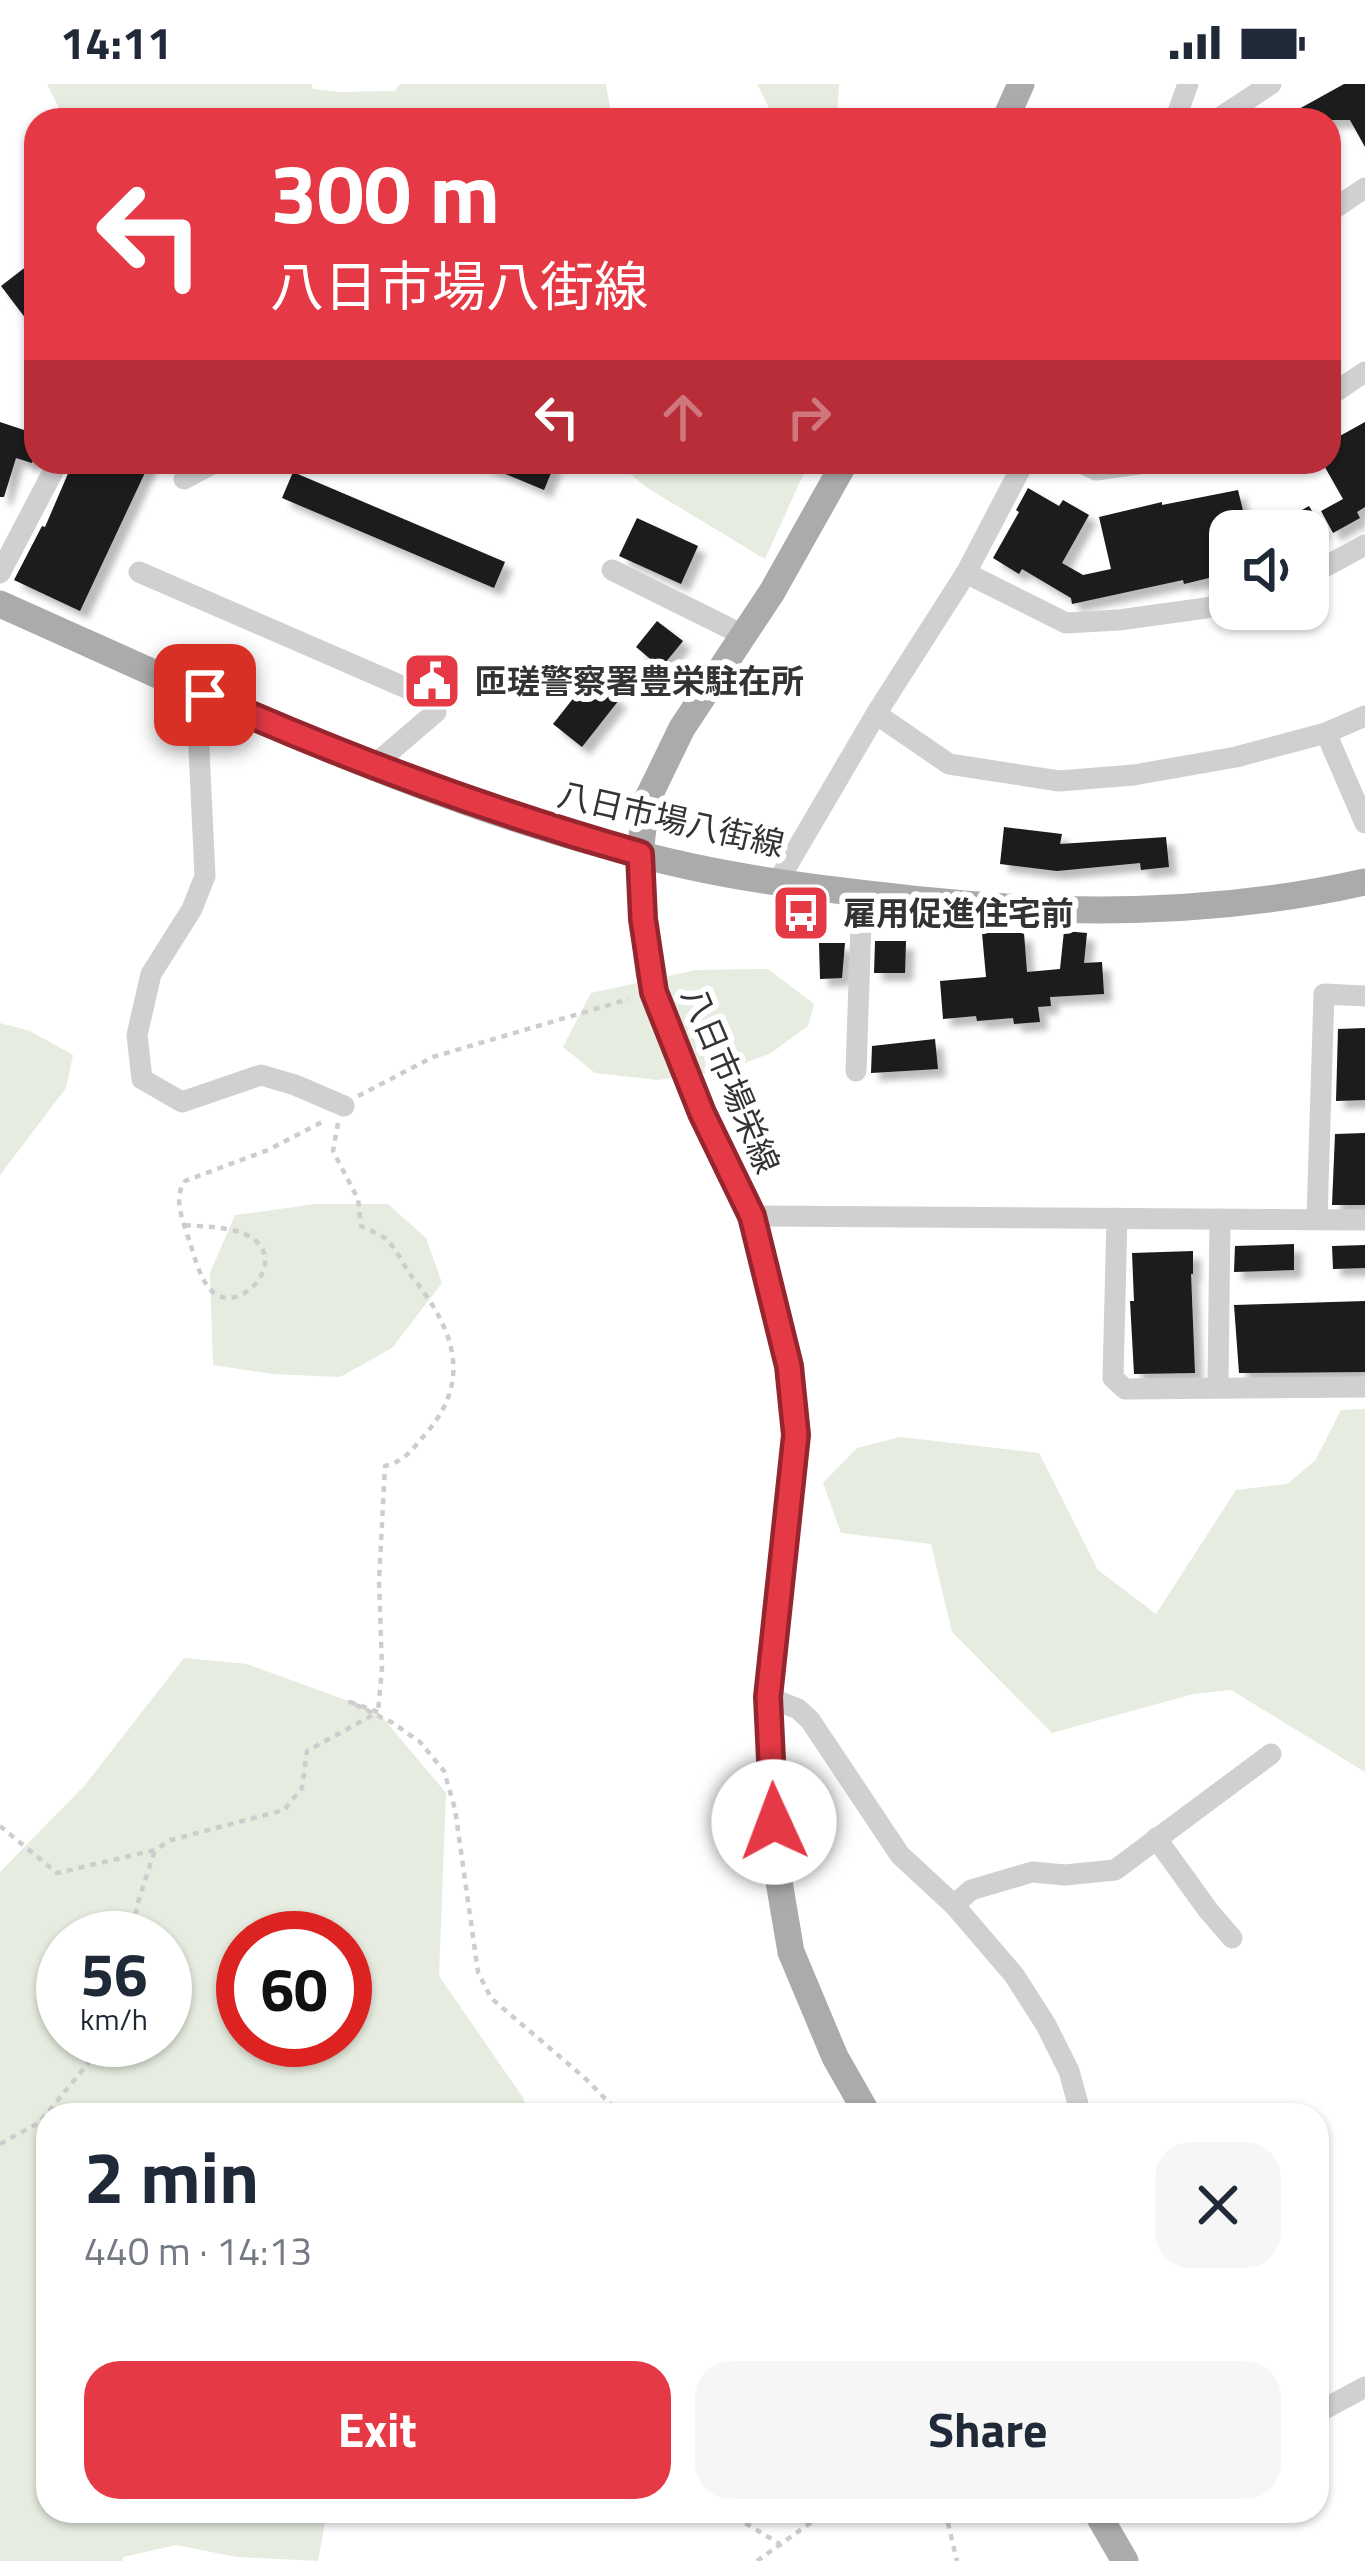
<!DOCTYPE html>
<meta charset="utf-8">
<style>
:root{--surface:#fff;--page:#f6f6f7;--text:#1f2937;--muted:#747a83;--accent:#e63946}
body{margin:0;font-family:"Titillium Web","Noto Sans JP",sans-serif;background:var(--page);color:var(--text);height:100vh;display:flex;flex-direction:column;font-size:45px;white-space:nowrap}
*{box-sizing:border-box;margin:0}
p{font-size:39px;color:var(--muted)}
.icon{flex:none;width:66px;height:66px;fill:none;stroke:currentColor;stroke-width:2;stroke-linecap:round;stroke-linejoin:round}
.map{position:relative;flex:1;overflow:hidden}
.sheet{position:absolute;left:36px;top:2019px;width:1293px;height:420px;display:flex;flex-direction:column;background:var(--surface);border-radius:36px;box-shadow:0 3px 9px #0004}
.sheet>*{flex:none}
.guide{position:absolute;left:24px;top:24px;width:1317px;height:366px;border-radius:36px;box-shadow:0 3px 9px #0004;background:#e63946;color:#fff;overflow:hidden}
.buttons{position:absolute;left:1209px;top:426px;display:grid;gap:24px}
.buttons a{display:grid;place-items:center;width:120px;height:120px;border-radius:24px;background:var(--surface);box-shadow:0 3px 9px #0004;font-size:60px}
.speed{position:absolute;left:36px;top:1827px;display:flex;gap:24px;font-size:60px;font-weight:700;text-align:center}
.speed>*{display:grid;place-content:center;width:156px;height:156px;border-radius:50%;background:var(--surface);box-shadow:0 3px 9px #0004;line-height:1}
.speed small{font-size:30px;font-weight:400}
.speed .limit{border:18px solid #d22;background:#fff;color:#111}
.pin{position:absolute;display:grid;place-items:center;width:102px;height:102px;color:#fff;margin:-51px;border-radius:24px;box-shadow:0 6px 18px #0006}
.me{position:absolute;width:132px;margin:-66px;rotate:358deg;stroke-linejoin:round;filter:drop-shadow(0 0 9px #0008)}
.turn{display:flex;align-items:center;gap:42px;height:252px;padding:0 48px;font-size:54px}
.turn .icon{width:156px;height:156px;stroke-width:2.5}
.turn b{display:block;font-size:84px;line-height:102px}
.lanes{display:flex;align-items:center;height:114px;padding:0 48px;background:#0003;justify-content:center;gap:60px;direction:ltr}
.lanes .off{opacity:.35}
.round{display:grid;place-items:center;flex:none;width:126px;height:126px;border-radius:36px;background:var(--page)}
.overview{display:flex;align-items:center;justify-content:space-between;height:204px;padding:0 48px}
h1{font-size:72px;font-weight:700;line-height:90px}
.button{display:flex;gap:24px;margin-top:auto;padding:24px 48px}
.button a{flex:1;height:138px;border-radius:36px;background:var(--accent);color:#fff;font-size:48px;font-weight:700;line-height:138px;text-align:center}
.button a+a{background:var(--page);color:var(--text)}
.status{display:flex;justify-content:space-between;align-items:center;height:84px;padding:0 60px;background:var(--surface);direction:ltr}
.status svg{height:33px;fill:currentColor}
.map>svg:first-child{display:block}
</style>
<div class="status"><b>14:11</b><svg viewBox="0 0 49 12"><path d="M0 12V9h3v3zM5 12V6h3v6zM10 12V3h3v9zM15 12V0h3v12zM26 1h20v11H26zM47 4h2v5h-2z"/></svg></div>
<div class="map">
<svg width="1365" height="2477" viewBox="0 0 1365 2477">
<defs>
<filter id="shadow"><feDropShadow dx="8" dy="8" stdDeviation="3" flood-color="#0004"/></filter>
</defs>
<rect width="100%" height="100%" fill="#fff"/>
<g fill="#e6ecdf" fill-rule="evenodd">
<path d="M47 0H311L313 5 340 8 395 7 400 0H606L612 36H65Z"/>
<path d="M757 0H839L837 36H775Z"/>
<path d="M615 378H809L765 475 649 405Z"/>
<path d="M768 885 814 920 808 942 771 969 724 987 658 996 595 989 563 963 591 909 696 886Z"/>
<path d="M0 939 30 947 73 971 66 1004 0 1091Z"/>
<path d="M316 1120H388L426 1154 442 1199 392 1264 340 1293 272 1290 213 1281 210 1189 235 1131Z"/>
<path d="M1365 1325V1688L1231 1606 1193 1610 1052 1649 952 1548 931 1460 841 1449 823 1399 857 1364 900 1353 1039 1369 1098 1486 1156 1530 1236 1406 1287 1400 1315 1377 1341 1326Z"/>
<path d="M184 1574 247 1580 378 1628 446 1709 439 1892 524 2015 525 2031H48V2427H327L318 2477 237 2473 176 2461 123 2473 122 2477H0V1788L85 1701ZM63 1854H165V1956H63ZM243 1854H345V1956H243Z"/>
</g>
<g fill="#1a1a1a" filter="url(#shadow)">
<path d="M1344 0H1365V63L1350 36H1279Z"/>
<path d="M36 175V248L1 202Z"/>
<path d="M0 338 36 350V367L32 379 16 374 4 413H0Z"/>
<path d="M1365 338V423L1357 428 1360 434 1333 449 1321 427 1343 415 1322 378H1329V358Z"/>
<path d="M73 378H150L80 527 14 496 42 442 45 443Z"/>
<path d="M477 378H545L554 382 544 406Z"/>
<path d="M293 388 505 478 494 504 282 414Z"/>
<path d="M1028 404 1059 422 1063 416 1089 431 1062 479 1083 491 1111 485 1099 433 1162 418V421L1238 406 1248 447H1230V483L1212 487 1213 493 1184 500 1183 496 1072 520 1071 514 1022 485 1019 490 993 474 1019 428 1016 426Z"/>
<path d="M1309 422 1324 447H1265Z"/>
<path d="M637 434 698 462 681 500 619 472Z"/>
<path d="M657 537 683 557 661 584 636 563Z"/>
<path d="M590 593 619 616 582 663 553 640Z"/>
<path d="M1004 743 1062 750 1060 760 1166 753 1169 783 1141 786 1140 779 1057 787 1000 780Z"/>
<path d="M1064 847 1087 849 1084 879 1102 878 1104 910 1050 913 1051 922 1038 923 1040 938 1014 940 1013 934 977 937 976 932 943 935 940 897 986 893 982 849H1024L1027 888 1060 885Z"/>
<path d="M875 857H906L905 889H874Z"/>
<path d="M819 859H845L842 894 820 895Z"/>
<path d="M1365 944V1016L1336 1017 1338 945Z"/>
<path d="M935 955 938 985 871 989 872 962Z"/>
<path d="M1365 1049V1121H1332L1335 1050Z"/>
<path d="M1294 1160V1186L1234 1188 1235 1162Z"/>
<path d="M1365 1161V1184L1333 1185 1332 1162Z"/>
<path d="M1193 1167V1190H1191L1195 1289 1134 1290 1130 1217H1134L1132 1169Z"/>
<path d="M1365 1217V1288L1239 1289 1234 1221Z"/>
</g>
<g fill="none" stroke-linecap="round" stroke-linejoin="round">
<g stroke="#cdcdcd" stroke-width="4.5" stroke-dasharray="6 6" stroke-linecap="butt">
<path d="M358 1012 433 973 629 915"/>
<path d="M338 1039 333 1067 358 1115 361 1142C369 1146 380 1150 386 1155 397 1165 404 1183 413 1194 452 1243 473 1293 428 1347 414 1363 406 1377 385 1382L379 1497 382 1584 378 1628"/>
<path d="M185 1141C206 1143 240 1142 257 1158 283 1182 241 1229 214 1209 201 1199 195 1174 190 1159 184 1139 172 1115 185 1097L268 1066 326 1036"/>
<path d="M378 1628 350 1618 393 1639 420 1658 444 1687 455 1725 478 1888 491 1914 586 1995 621 2031"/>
<path d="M0 1742 57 1789 155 1766 171 1756 284 1726 302 1704 307 1667 373 1631"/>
<path d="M130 1854 139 1815 155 1766"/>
<path d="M0 2060 40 2038 98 1967 101 1956"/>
<path d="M725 2427 780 2460"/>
<path d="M945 2427 957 2477"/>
<path d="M757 2477 827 2427"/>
</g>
<g stroke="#d0d0d0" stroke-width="21">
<path d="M1175 36 1188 0"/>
<path d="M1216 36 1271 0"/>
<path d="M1329 128 1365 104"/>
<path d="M1329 312 1365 288"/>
<path d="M1080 378 1096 386 1152 378"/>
<path d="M184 395 216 378"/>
<path d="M612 486 743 551"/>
<path d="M139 488 434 616 436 628 373 682"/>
<path d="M0 489 58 378"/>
<path d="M966 489 1066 539 1119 536 1206 524 1230 517"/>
<path d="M1308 492 1365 461"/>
<path d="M204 611 198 644 205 792 192 825 151 890 137 951 142 995 182 1018 261 991 295 1001 344 1022"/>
<path d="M876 630 949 680 1059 697 1134 691 1236 673 1326 649 1365 632"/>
<path d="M1326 649 1365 739"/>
<path d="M777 799 876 630 966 489 1024 378"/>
<path d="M856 987 862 809"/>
<path d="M752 1132 1365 1136"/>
<path d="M1117 1134 1113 1294 1125 1305 1365 1303"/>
<path d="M1317 1135 1324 910 1365 912"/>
<path d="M1218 1303 1220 1135"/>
<path d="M768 1613 798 1625 810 1636 900 1771 954 1821 1014 1891 1046 1941 1069 1987 1081 2031"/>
<path d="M1156 1754 1208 1826 1232 1854"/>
<path d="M954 1821 971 1806 1032 1788 1065 1791 1115 1786 1271 1670"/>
<path d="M1317 2329 1365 2303"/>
</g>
<g stroke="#ababab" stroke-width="27">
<path d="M1005 36 1021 0"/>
<path d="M845 378 772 508 682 644 646 718 640 770 643 835 649 889 654 908 702 1029 752 1132 789 1282 796 1351 768 1613 776 1780 791 1868 835 1973 868 2031"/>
<path d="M0 520C223 619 448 730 688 782 765 799 843 807 922 816 1070 832 1219 831 1365 798"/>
<path d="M1096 2427 1125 2477"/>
</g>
</g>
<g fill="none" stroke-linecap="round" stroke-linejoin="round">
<g stroke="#96252e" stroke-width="30">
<path id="route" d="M205 611C346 674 491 728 640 770L643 835 654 908 702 1029 752 1132 789 1282 796 1351 768 1613 774 1738"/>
</g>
<use href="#route" stroke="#e63946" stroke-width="21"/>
</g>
<defs>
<g id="civic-square" transform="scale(3)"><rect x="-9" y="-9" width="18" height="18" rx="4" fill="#e63946" stroke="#fff"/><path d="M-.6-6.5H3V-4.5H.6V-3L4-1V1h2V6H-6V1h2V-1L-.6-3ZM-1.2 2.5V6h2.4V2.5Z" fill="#fff"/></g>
<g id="bus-square" transform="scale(3)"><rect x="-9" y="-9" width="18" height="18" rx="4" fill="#e63946" stroke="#fff"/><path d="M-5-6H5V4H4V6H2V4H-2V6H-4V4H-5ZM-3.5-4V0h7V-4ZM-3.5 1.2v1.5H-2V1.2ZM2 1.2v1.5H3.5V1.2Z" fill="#fff"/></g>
</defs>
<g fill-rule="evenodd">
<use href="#civic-square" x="432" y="597"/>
<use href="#bus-square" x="801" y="829"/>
</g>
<g text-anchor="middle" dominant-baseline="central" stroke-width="12" stroke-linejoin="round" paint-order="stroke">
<g font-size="33" font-weight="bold" fill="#333" stroke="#fff" text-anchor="start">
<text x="474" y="597">匝瑳警察署豊栄駐在所</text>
<text x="843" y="829">雇用促進住宅前</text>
</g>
<g font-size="33" fill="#333" stroke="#fff">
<text transform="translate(671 735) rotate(13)">八日市場八街線</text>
<text transform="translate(731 996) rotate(67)">八日市場栄線</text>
</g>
</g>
</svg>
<div class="buttons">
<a><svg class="icon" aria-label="sound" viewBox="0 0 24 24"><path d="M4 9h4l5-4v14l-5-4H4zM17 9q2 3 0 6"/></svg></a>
</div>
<div class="speed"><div>56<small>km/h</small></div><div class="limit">60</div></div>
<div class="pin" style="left:205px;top:611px;background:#d93025"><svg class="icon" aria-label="arrive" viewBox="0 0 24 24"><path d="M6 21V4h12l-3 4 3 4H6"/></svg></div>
<svg class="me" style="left:774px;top:1738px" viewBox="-20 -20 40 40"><circle r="19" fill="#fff"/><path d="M0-13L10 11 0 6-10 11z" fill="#e63946"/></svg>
<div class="guide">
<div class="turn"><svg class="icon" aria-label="left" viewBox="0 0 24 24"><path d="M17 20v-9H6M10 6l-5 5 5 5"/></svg><div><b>300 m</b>八日市場八街線</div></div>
<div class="lanes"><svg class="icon" aria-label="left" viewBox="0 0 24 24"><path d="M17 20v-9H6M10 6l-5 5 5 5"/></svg><svg class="icon off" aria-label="ahead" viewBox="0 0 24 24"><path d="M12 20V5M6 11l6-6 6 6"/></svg><svg class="icon off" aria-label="right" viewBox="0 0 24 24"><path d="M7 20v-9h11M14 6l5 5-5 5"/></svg></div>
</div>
<section class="sheet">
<div class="overview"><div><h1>2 min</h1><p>440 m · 14:13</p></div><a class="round"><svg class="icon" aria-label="close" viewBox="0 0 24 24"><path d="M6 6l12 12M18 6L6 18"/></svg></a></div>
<div class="button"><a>Exit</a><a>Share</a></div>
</section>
</div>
